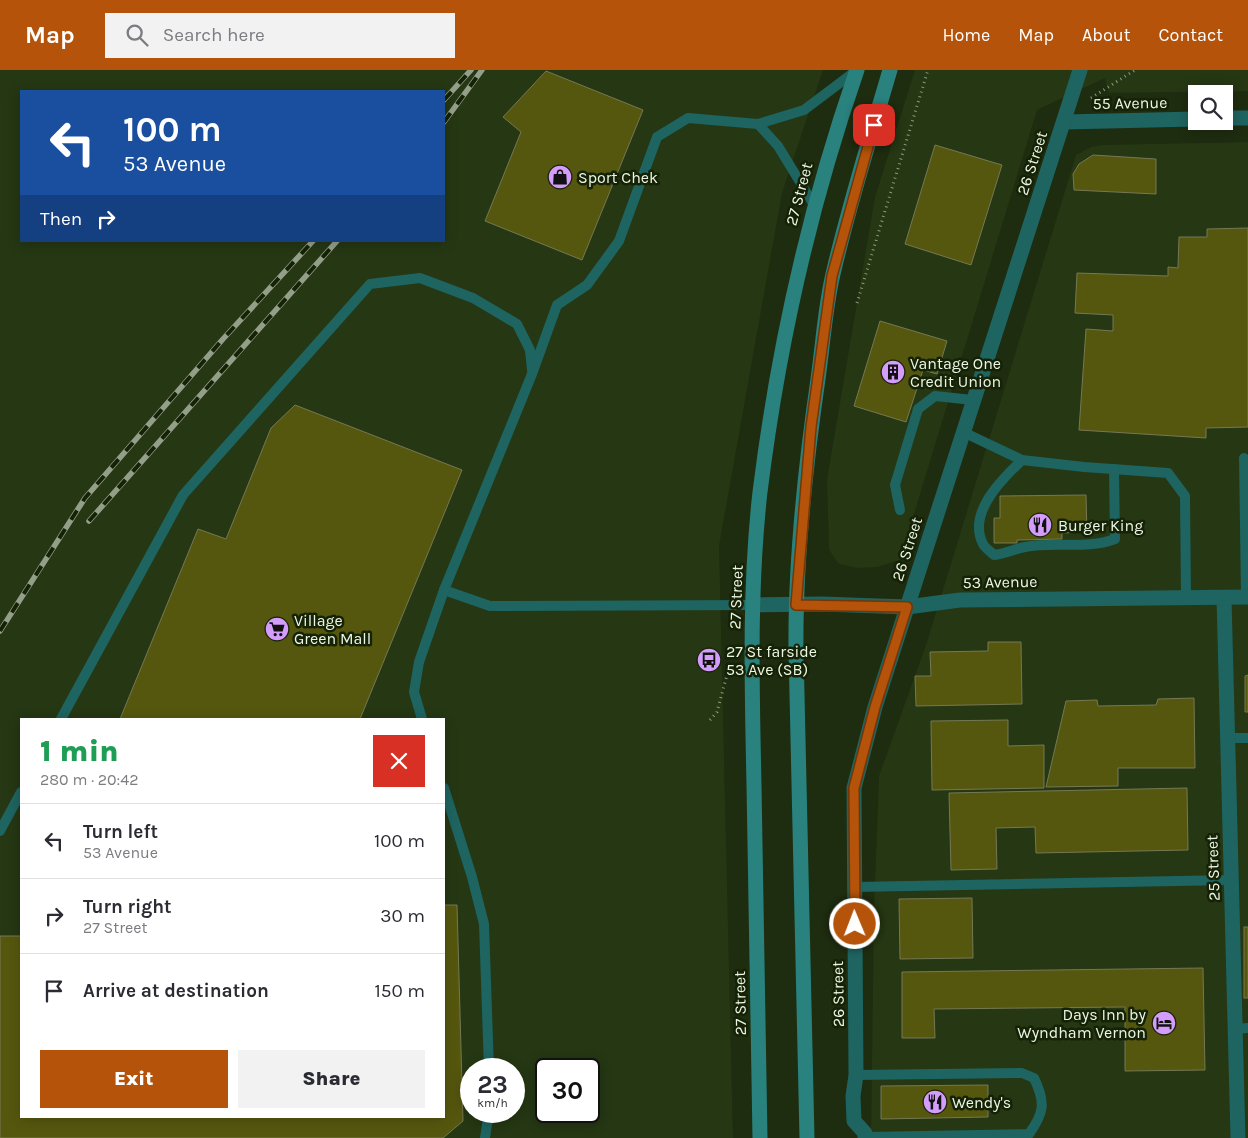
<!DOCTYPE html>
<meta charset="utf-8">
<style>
:root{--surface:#fff;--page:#f2f2f3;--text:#2b2b33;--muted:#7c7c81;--line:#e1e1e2;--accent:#b45309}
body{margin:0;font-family:Karla,sans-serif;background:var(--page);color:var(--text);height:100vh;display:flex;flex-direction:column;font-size:19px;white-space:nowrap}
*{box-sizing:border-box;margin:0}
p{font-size:16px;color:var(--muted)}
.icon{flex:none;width:28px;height:28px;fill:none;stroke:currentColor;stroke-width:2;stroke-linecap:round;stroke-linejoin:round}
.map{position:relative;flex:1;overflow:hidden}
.side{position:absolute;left:20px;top:648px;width:425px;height:400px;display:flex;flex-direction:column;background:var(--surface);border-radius:0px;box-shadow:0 2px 12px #0003}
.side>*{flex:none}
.banner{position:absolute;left:20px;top:20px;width:425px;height:152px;border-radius:0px;box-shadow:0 2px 12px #0003;background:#1a4fa0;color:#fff;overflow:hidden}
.buttons{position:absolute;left:1188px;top:15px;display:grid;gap:10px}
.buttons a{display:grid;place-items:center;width:45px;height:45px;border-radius:0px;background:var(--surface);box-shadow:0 2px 12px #0003;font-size:25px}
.speed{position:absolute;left:460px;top:988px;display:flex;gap:10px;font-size:25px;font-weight:700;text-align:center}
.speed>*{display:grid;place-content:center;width:65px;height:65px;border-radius:50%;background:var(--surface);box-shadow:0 2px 12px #0003;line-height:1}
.speed small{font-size:12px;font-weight:400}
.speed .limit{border:2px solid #111;border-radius:8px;background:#fff;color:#111}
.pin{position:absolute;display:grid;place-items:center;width:42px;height:42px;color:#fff;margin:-21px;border-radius:10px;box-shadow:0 2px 8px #0006}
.me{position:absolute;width:55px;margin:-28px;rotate:359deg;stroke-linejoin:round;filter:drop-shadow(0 0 4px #0008)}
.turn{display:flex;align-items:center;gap:18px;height:105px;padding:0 20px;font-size:22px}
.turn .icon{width:65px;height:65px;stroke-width:2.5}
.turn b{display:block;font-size:35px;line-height:42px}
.then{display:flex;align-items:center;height:48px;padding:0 20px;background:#0003;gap:10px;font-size:19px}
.round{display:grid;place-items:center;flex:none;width:52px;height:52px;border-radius:0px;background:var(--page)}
.head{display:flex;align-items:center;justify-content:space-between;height:85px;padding:0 20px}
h1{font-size:30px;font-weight:800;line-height:38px;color:#1e9e55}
.button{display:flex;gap:10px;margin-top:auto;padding:10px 20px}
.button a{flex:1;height:58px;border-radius:0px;background:var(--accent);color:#fff;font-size:20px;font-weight:800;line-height:58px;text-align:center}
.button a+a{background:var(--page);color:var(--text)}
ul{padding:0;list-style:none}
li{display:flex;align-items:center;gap:15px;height:75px;padding:0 20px;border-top:1px solid var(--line)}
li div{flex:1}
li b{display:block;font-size:19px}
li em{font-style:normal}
header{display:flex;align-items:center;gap:30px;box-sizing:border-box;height:70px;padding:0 25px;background:var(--accent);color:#fff}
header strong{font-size:24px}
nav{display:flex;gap:28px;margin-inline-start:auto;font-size:18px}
.search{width:350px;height:45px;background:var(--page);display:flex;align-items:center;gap:12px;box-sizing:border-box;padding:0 18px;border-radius:0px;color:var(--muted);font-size:19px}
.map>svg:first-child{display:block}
</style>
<header>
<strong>Map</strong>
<div class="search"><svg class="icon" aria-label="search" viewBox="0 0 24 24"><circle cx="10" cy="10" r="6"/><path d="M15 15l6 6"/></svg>Search here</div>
<nav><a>Home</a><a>Map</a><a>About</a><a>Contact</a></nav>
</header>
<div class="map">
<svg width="1248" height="1068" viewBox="0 0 1248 1068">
<rect width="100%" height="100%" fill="#1e2c0f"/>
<g fill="#253713" fill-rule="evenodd">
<path d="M0 0H823L782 123 719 476 733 1068H0ZM21 21H444V171H21ZM21 649H444V1046H21ZM471 999H514V1041H471ZM546 999H589V1041H546Z"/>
<path d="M915 0H1248V21L1109 23 1105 8 1037 40 900 490 877 497 858 498 839 494 829 480 827 409 875 127Z"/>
<path d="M1248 72V1068H871L874 840 879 706 927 572 1076 85 1091 77 1102 75Z"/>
</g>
<g fill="#56570e" stroke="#767854">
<path d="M546 1 643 40 582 190 485 151 521 62 503 47Z"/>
<path d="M935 75 1002 95 971 195 905 174Z"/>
<path d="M1093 85 1156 89V124L1074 120 1073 104 1079 94Z"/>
<path d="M1248 158V357L1206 358V368L1079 360 1086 259 1113 261V245L1075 243 1077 203 1168 206V197L1178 198 1179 167H1207V159Z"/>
<path d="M880 251 947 271 937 304 923 300 906 352 854 336Z"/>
<path d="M295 335 462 400 360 649H120L198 459 226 469 271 358Z"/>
<path d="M1086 425 1087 462 1062 463V469L1017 470V473H994V448H1000V426Z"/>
<path d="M988 572H1021L1022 634 916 636 915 606H931L930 582 988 581Z"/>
<path d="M1248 605V642H1245V606Z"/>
<path d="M1194 628 1195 698H1118V716L1046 717 1066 631 1097 630 1098 636 1156 635 1158 629Z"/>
<path d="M1008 650V676L1044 675V718L932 720 931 651Z"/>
<path d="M1187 718 1188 780 1036 783 1035 757 996 758 997 799 951 800 949 723Z"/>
<path d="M972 828 973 888 900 889 899 829Z"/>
<path d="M444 835H457L463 1051 443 1068H0V866H21V1046H444Z"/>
<rect x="1244" y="857" width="4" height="71"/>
<path d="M1203 898 1205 1000 1125 1001V937L934 939 935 968H902V902Z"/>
<path d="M988 1015V1047L881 1049V1016Z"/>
</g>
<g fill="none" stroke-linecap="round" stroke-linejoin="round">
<g stroke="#8e9a83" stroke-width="3" stroke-dasharray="1 4" stroke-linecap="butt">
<path d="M1091 28 1135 0"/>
<path d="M857 233 928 0"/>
<path d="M710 650 717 642 728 601"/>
</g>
<g stroke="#1e6460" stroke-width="10">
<path d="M758 54 778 76 814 135"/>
<path d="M963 362 1022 390 1084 397 1168 403 1185 426 1186 528"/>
<path d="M1244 388 1246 527"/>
<path d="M1022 390C1002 409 967 443 983 474 985 478 991 482 994 485 1005 484 1014 479 1025 477 1055 471 1086 480 1115 469L1114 399"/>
<path d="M900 440 895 415 918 339 935 326 973 330"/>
<path d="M444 520 490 536 753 535"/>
<path d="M61 649 183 425 370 214 420 208 473 228 517 254 530 280 532 300"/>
<path d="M422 649 414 622 419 592 444 520 532 304 557 235 587 215 619 171 657 67 688 48 758 54 804 40 857 0"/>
<path d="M1227 668H1248"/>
<path d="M444 718 472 807 484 854 489 999"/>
<path d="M0 761 21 722"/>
<path d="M854 817 1231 810"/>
<path d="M1235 959 1248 958"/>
<path d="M856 1005 1022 1003 1034 1008C1046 1033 1044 1043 1029 1064L865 1067"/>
<path d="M485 1068 489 1041"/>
</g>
<g stroke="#1e6460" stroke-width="15">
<path d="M1224 48H1248"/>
<path d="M1064 52 1196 49"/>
<path d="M1224 528 1238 1068"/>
<path d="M753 535 822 534 907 537 960 530 1248 527"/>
<path d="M865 1068V1063L854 1051 853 1026 856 1005 854 718 875 637 1080 0"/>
</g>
<g stroke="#29827e" stroke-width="15">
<path d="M760 1068C758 950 756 833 754 715 752 618 749 520 760 422 778 277 809 138 857 0"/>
<path d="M807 1068 796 580C795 490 805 399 818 309 823 274 825 238 833 204 849 135 870 68 890 0"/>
</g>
<g stroke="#949f89" stroke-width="5.5">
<g id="rail">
<path d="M444 30 471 0"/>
<path d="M444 52 482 0"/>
<path d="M89 451 337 171"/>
<path d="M0 561 85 428 223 269 313 171"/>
</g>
</g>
<use href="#rail" stroke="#152206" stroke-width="4" stroke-dasharray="11" stroke-linecap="butt"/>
</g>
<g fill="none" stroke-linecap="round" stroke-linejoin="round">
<g stroke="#753606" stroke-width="12">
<path id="route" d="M855 854 854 718 875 637 907 537 796 535 811 357 832 206 874 55"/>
</g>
<use href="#route" stroke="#b45309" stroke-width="9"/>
</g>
<defs>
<g id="shop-disc" transform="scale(1.25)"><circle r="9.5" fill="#d49cfb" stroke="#152206"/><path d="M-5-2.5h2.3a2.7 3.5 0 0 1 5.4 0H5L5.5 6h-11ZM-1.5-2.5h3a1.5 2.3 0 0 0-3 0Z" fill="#111"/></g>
<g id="building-disc" transform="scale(1.25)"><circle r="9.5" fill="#d49cfb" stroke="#152206"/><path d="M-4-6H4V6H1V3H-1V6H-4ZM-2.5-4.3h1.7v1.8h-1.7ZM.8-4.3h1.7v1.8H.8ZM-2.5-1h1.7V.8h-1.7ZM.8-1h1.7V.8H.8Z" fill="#111"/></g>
<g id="restaurant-disc" transform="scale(1.25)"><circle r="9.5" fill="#d49cfb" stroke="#152206"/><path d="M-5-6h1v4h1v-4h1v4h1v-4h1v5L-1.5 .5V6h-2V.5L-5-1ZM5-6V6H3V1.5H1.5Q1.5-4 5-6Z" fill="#111"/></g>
<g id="supermarket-disc" transform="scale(1.25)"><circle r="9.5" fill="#d49cfb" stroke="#152206"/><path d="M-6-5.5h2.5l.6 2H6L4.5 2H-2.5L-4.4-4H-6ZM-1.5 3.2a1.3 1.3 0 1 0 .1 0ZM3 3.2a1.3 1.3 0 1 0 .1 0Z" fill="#111"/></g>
<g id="bus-disc" transform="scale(1.25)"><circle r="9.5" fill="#d49cfb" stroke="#152206"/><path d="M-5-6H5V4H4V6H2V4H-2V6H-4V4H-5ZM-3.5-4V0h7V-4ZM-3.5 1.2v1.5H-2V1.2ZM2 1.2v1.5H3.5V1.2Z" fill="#111"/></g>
<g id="hotel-disc" transform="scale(1.25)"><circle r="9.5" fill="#d49cfb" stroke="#152206"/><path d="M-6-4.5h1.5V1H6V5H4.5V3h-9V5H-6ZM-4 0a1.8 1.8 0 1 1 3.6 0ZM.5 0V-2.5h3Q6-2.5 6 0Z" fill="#111"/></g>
</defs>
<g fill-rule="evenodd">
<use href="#shop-disc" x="560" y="107"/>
<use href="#building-disc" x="893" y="302"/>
<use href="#restaurant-disc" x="1040" y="455"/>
<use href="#supermarket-disc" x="277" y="559"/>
<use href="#bus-disc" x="709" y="590"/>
<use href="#hotel-disc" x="1164" y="953"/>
<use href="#restaurant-disc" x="935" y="1032"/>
</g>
<g text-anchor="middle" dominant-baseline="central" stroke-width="5" stroke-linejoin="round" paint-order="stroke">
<g font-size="16" fill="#ecf6e4" stroke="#152206">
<text transform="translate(1130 33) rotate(-1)">55 Avenue</text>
<text transform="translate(1032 93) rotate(-72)">26 Street</text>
<text transform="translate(799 124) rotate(-75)">27 Street</text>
<text transform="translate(907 479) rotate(-72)">26 Street</text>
<text transform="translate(1000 512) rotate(-1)">53 Avenue</text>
<text transform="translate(736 527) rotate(-88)">27 Street</text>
<text transform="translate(1213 798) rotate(-92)">25 Street</text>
<text transform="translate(838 924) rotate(-91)">26 Street</text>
<text transform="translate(740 933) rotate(-91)">27 Street</text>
</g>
<g font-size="16" fill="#ecf6e4" stroke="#152206" text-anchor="start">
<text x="578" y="107">Sport Chek</text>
<text x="910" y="293">Vantage One<tspan x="910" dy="18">Credit Union</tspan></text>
<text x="1058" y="455">Burger King</text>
<text x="294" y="550">Village<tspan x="294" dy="18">Green Mall</tspan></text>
<text x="726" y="581">27 St farside<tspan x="726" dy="18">53 Ave (SB)</tspan></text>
<text x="1146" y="944" text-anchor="end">Days Inn by<tspan x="1146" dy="18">Wyndham Vernon</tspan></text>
<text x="952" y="1032">Wendy's</text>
</g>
</g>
</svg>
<div class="buttons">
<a><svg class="icon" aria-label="search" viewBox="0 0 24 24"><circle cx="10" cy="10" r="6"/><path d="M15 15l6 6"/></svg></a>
</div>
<div class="speed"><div>23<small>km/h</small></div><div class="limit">30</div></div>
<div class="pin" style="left:874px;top:55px;background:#d93025"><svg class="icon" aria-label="arrive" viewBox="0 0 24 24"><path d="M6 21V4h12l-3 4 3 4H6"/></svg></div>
<svg class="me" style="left:855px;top:854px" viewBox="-20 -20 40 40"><circle r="17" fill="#b45309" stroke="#fff" stroke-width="3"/><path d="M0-11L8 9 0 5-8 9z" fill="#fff"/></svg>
<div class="banner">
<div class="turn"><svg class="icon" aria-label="left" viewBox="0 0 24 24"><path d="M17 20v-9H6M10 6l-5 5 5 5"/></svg><div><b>100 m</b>53 Avenue</div></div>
<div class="then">Then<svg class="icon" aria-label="right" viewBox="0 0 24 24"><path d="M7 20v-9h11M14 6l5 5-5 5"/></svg></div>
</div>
<section class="side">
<div class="head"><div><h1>1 min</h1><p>280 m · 20:42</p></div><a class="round" style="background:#d93025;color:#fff"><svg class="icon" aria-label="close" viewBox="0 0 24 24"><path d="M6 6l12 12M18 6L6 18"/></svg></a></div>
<ul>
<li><svg class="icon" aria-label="left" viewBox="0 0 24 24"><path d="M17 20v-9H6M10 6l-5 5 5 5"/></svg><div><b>Turn left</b><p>53 Avenue</p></div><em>100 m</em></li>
<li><svg class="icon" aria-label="right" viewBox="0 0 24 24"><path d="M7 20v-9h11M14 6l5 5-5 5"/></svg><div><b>Turn right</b><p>27 Street</p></div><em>30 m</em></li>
<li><svg class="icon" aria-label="arrive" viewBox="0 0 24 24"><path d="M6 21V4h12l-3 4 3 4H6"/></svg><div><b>Arrive at destination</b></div><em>150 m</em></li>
</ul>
<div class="button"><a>Exit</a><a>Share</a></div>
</section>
</div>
